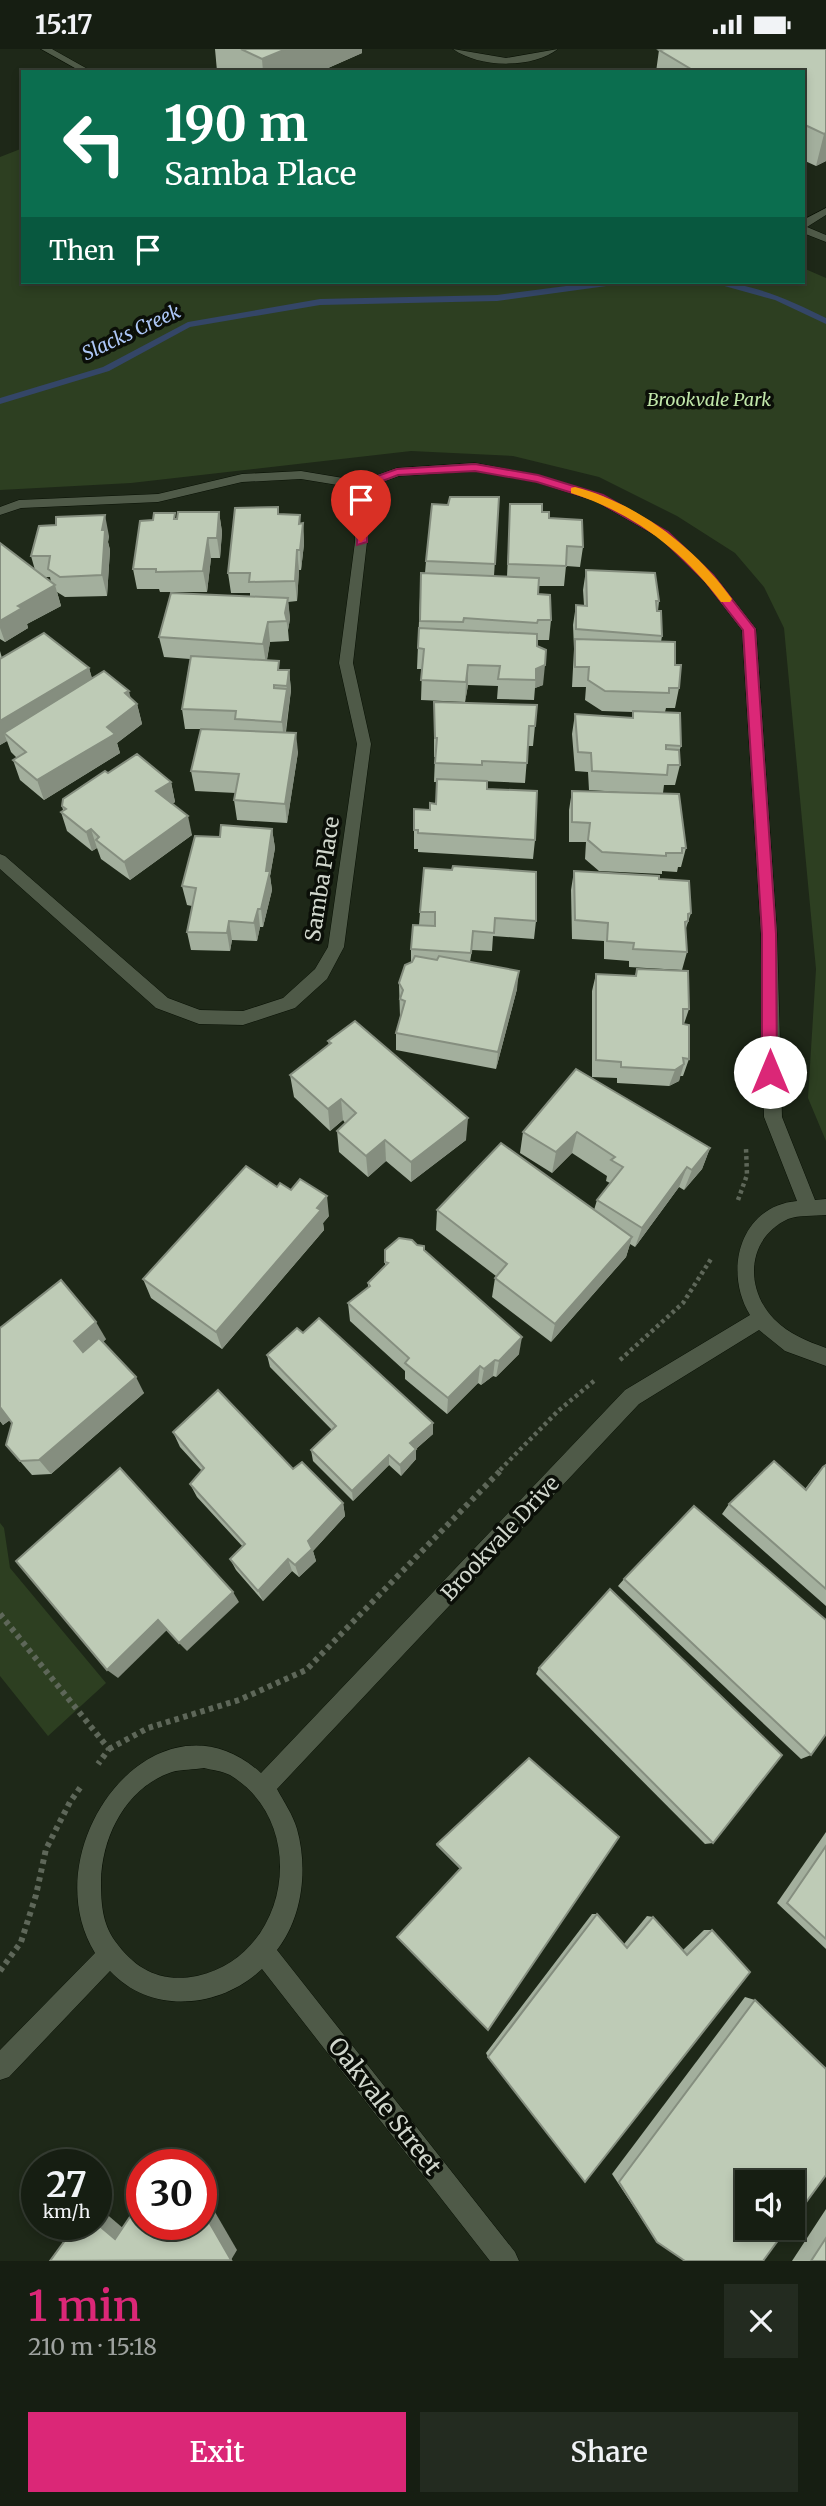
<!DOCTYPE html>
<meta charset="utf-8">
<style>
:root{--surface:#161e12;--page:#232b20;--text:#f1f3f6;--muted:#9ea29f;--line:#353c32;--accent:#db2777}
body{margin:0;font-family:Merriweather,serif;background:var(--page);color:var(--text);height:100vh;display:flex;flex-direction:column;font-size:26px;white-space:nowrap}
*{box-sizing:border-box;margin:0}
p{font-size:23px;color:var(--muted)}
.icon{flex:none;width:38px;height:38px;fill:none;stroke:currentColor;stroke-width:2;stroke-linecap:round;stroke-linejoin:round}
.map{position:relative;height:2212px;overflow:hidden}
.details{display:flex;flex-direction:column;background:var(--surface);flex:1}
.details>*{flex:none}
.hud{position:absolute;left:21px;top:21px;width:784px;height:214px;border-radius:0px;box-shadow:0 4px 10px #0003,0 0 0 2px var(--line);background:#0b6e4f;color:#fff;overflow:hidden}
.buttons{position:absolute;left:735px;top:2121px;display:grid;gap:14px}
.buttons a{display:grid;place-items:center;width:70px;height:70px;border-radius:0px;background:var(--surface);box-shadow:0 4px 10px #0003,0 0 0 2px var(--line);font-size:35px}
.speed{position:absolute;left:21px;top:2100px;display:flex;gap:14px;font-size:35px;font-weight:700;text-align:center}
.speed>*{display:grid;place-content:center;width:91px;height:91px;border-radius:50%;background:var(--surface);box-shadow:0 4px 10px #0003,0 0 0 2px var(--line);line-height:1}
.speed small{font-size:18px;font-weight:400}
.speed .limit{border:10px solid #d22;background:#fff;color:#111}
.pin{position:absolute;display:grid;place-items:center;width:60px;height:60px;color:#fff;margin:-72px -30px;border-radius:50% 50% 50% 0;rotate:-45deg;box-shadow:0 0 7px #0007}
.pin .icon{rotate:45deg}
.me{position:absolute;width:77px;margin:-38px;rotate:0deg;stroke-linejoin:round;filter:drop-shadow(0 0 5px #0008)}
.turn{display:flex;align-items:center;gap:24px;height:147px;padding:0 28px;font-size:32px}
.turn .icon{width:91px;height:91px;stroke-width:2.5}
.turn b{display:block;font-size:49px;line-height:60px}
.then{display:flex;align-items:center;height:66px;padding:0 28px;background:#0003;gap:14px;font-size:26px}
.round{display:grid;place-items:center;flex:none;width:74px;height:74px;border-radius:0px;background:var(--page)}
.head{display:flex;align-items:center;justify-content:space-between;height:119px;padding:0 28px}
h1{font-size:42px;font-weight:600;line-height:52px;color:var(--accent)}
.primary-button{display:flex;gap:14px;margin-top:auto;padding:14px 28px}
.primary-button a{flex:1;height:80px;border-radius:0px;background:var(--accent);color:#fff;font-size:28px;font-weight:600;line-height:80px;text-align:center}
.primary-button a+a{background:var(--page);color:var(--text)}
.status{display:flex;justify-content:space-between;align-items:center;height:49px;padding:0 35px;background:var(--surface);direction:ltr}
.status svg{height:19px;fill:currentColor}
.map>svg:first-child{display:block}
</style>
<div class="status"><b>15:17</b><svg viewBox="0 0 49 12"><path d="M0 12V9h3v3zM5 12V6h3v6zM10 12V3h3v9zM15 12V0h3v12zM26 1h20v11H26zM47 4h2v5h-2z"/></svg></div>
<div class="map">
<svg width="826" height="2212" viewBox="0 0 826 2212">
<rect width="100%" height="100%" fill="#1e2818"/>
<g fill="#2d3f21">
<path d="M23 99V233H803V219L826 229V1092L808 1049 816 920 784 579 764 538 735 504 677 467 599 428 513 407 411 402 131 434 0 441V108Z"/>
<path d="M0 1474 4 1479 10 1519 106 1634 48 1687 0 1627Z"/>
</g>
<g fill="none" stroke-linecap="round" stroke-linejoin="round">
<g fill="#344667" fill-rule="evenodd">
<path d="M597 233H618L614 236 497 252 320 256 190 278 109 322 0 355V349L103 318 188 273 320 250 497 246Z"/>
<path d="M710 233C751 233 790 251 826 269V275L775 251Z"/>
</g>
<g stroke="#081004" stroke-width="1">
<path id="service" d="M41 0H52L93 23H82Z"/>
</g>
<g stroke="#081004" stroke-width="1">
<g id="minor">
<path d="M453 0 506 9 558 0C532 20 479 19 453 0Z"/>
<path d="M826 159V166L807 178 826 186V193L803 184V171Z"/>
<path d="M475 414 538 426 603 446 668 483 714 526 756 580 777 885 782 1068 815 1151 826 1150V1166C814 1167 799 1166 788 1170 747 1189 744 1239 774 1270 789 1285 807 1292 826 1299V1317L785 1302 759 1281 639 1355 277 1740C284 1753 293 1766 297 1780 308 1819 303 1868 277 1901L515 2203 519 2212H490L262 1920C220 1960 151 1966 110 1922L9 2028 0 2031V2001L95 1904C30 1798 157 1630 261 1724L625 1341 750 1266C723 1222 740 1157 797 1152L764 1068 761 885 742 581 704 532 660 489 595 452 536 433 475 422 399 427 368 438 367 493 353 614 371 695 344 898 327 930 295 959 243 976 199 975 156 959 0 820V805L5 807 168 949 200 961 243 962 283 949 315 920 328 898 357 695 339 614 355 493 356 439 301 430 242 433 158 453 21 459 0 466V458L19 451 158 445 242 425 301 422 361 432 397 419ZM204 1719C212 1721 222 1722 230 1726 311 1775 289 1907 197 1927 161 1934 136 1921 115 1892 102 1874 101 1853 101 1832 102 1786 127 1738 172 1723 182 1720 194 1721 204 1719Z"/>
</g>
</g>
<g stroke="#5e6759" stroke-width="4.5" stroke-dasharray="3.5 3.5" stroke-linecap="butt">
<path d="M738 1151 747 1126 746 1099"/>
<path d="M620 1311 683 1254 711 1210"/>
<path d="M500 1421 558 1362 594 1332"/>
</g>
<g stroke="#5e6759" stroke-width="6" stroke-dasharray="4.5 4.5" stroke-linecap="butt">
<path d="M0 1565 109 1700 98 1715"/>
<path d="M109 1700 148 1679 239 1651 306 1621 502 1420"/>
<path d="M0 1922 21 1893 36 1846 46 1800 70 1753 82 1736"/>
</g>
<use href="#service" fill="#4f5a48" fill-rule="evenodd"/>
<use href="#minor" fill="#4f5a48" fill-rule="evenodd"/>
</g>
<g fill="#a3af9d" fill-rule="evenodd">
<path d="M215 0H362V4L319 23H219L217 22Z"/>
<path d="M826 0V112L816 117 803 111V23H656L659 1Z"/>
<path d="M499 448 494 527 507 528 510 455 542 463 549 469 583 498 580 518 566 517 564 537H539L538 545 551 571 549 591H537L543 636 535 639 534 651 497 650 498 637 468 636 465 653 421 651 422 620H417L421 524H425L426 512 448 456Z"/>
<path d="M219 463 222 483 220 509H211L207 543H160L159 540H137L133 520 176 470Z"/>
<path d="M279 465 300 475 303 474 304 495 301 521H299L297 552 288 553 290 570 288 581 289 592 270 593 267 611 280 621H289L291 641 286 683 298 703 287 774 237 771 234 751 236 744 195 742 191 722 201 680H185L182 660 190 610 164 608 159 588 250 548V544H231L228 524Z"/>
<path d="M109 487 108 493 110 501 107 547 65 548 57 543 61 557 27 575 28 579 5 593 0 590V494L35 521 31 507ZM44 528H50L51 533Z"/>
<path d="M586 521 659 552 658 562 662 587 661 593 675 616 679 639 675 659H666L665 663 681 697 679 703 680 716 675 736H664L663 744 686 799 681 818H678L677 823 662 822V825L599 822 585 810 586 793H569V761L572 742 620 743 589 741 588 723 575 722 572 685 575 665 632 669 633 663 602 662 585 651 586 638H572L574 600 573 576 576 556H584L583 541Z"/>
<path d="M0 602 2 609 89 619 92 630 130 649 137 655 142 675 117 694 120 704 44 751 20 731 13 711 17 709 11 703 7 692 0 696Z"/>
<path d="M434 653 537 656 533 697H528L525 734 481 732 535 791 533 810 418 803V800H414V760L430 761 436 755 437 733H434L435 708H434Z"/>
<path d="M108 724 171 733 175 753 172 755 192 786 130 831 101 810 97 799 92 802 67 782 61 763 63 761 62 757Z"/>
<path d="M272 780 275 799 270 827 272 841 263 878H260L257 892 232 891 230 902 191 901 187 883 192 857 187 856 182 837 220 788Z"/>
<path d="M424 819 536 872 534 890 493 887 492 902 472 901 470 913 517 940 496 1020 396 1001V984L400 968 399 934 411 913V900L419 876 420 863Z"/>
<path d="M574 822 659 830 691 864 685 882 687 903 682 921 629 918V912L604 910V892L572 890 571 841Z"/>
<path d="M637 920 689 960 684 975 689 1010 683 1027H680L679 1032 669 1037 617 1034V1029L592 1028V942L596 925 635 927Z"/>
<path d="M328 992 466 1091 411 1133 386 1112 368 1128 339 1103 337 1082 345 1074 343 1071 330 1082 294 1048 290 1026 329 996Z"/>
<path d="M576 1020 710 1099 702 1120 684 1141 679 1138 635 1198 630 1195 626 1208 551 1293 492 1248 495 1229 496 1227 436 1181 437 1161H594L597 1151 610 1134 606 1132 607 1127 572 1104 552 1124 520 1104 523 1083Z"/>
<path d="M329 1167 323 1174 324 1181 222 1300 151 1249 143 1230Z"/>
<path d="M417 1196 424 1201 519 1305 496 1328 493 1327 481 1336 478 1334 447 1365 405 1330V1322L350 1272 348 1254 368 1239V1234L385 1217V1201Z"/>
<path d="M0 1279 106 1290 103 1293 144 1344 51 1425 32 1426 6 1396 12 1374 10 1371 3 1376 0 1372Z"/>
<path d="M267 1306 433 1385 416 1400V1410L401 1427 389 1416 353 1452 313 1412 311 1401 332 1381 270 1318Z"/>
<path d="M173 1383 293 1420 343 1454 345 1467 313 1502 316 1512 299 1528 292 1522 263 1552 236 1521 230 1510 243 1498 197 1448 190 1435 202 1422 180 1398Z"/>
<path d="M826 1416V1557L722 1465 729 1455 805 1440 814 1428Z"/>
<path d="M624 1530 811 1706 801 1710 618 1537Z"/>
<path d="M539 1619 713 1794 705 1795 536 1625Z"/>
<path d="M826 1783V1900L777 1854Z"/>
<path d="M619 1788 460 1820 436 1796 437 1795Z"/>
<path d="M592 1865H597L624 1895 647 1867 653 1868 683 1901 704 1881H712L750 1923 488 2008 486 2004Z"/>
<path d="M745 1948 755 1951 657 2193 612 2125Z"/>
<path d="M826 2160V2212H792Z"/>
</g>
<g fill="#858e7f">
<path d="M286 0H362V4L319 23H263L262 10Z"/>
<path d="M826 84V112L816 117 824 85Z"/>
<path d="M219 463 222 483 220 509 217 489Z"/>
<path d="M105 466 109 487 108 493 110 501 107 547 102 526V481Z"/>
<path d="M300 466 301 485 303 474 304 495 301 521 300 501Z"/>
<path d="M208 489 211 509 207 543 203 522Z"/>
<path d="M297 501 299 521 297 552 295 532Z"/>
<path d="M55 536 61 557 27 575 28 579 5 593 0 579V572L18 557Z"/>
<path d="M288 549 290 570 288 581 285 564Z"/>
<path d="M268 573 270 593 266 615 263 595Z"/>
<path d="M468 616V636L465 653 466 633Z"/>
<path d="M545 616 543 636 535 639 536 620Z"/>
<path d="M89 619 95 639 4 684 7 692 0 696V672Z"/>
<path d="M289 621 291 641 284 693 282 673Z"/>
<path d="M129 642 133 659 137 655 142 675 117 694 120 704 44 751 37 731 125 644Z"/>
<path d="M296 684 298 703 287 774 285 755Z"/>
<path d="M171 733 175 753 161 762 156 742Z"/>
<path d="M188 767 192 786 130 831 124 813Z"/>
<path d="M91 780 97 799 92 802 86 783Z"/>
<path d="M272 780 275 799 270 827 272 841 263 878 261 860Z"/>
<path d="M258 860 260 878 257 892 254 874Z"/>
<path d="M229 872 232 891 230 902 227 884Z"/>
<path d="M519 922 517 940 496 1020 498 1003Z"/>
<path d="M684 1015 679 1032 669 1037 675 1021Z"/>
<path d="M341 1050 343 1071 330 1082 328 1060Z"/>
<path d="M468 1069 466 1091 411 1133V1113Z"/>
<path d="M577 1083 572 1104 552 1124 556 1103Z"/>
<path d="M385 1091 386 1112 368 1128 366 1107Z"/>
<path d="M710 1099 702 1120 684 1141 692 1121Z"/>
<path d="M687 1118 679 1138 635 1198 642 1179Z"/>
<path d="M327 1147 329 1167 323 1174 324 1181 222 1300 216 1283Z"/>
<path d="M632 1188 626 1208 551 1293 555 1275Z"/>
<path d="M96 1273 106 1290 84 1309 74 1292Z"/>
<path d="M522 1288 519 1305 496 1328 499 1312Z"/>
<path d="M495 1311 493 1327 481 1336 484 1320Z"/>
<path d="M480 1317 478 1334 447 1365 448 1349Z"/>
<path d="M136 1328 144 1344 51 1425 39 1411Z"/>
<path d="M0 1358 10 1371 3 1376 0 1372Z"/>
<path d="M433 1374V1385L410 1405V1394Z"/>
<path d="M416 1400V1410L401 1427 400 1416Z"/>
<path d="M389 1406V1416L353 1452 352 1442Z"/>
<path d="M343 1454 345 1467 313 1502 316 1512 299 1528 295 1516 308 1492Z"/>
<path d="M288 1510 292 1522 263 1552 258 1542Z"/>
<path d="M233 1543 239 1553 187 1602 179 1594Z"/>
<path d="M158 1571 167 1581 118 1629 107 1621Z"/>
<path d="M201 2139 237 2201 231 2211 201 2159Z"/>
<path d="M96 2156 124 2180 115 2190 96 2174Z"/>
</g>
<g fill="#becbb6" stroke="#858e7f" stroke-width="2">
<path d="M241 0H286L262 10Z"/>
<path d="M665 0H826V84L824 85 803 75V23H696L659 1Z"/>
<path d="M450 448H499L495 515 426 512 432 455 448 456Z"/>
<path d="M510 455H542V463H549V469L582 471 583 498 567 497 566 517 508 515Z"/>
<path d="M278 458V465L300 466 299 475 303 474 300 501H297L295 532 249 533 250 524H228L235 459Z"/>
<path d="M178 463H219L217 489H208L203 522 156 523V520H133L140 472 153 471 154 464H175L174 470H177Z"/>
<path d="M105 466 102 481H105L102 526 60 528 48 520 50 507H31L39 477 56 476V468Z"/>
<path d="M0 494 55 536 18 557 22 559 0 572Z"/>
<path d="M586 521 655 524 659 552H656L657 562H661L662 587 576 580V556L587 557Z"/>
<path d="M421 524 539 529 538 545 550 546 551 571H538L537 574 464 569 463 573 420 572Z"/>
<path d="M171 544 288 549 285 564 287 572 268 573 263 595 159 588Z"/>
<path d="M419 579 537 585V597L546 601 545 616 536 620V631L498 630 500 617 468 616 466 633 421 631 424 600 418 599Z"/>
<path d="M44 584 89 619 0 672V610Z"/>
<path d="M575 590 675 593V616H681L679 639H669V644L605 642 588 631 589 618H575Z"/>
<path d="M191 607 279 612 278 621H289L287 637 274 636V639L287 640 282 673 235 670 236 662 182 660Z"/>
<path d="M104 622 129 642 125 644 137 655 107 678 115 685 37 731 13 711 26 703 4 684Z"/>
<path d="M434 653 537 656 535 677H529L527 714 482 712V716L435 714 437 689H435Z"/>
<path d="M633 662 680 664 681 697 666 696V700L679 701 680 716H668L667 726 592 722 591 704 578 703 575 665 633 669Z"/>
<path d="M201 680 296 684 285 755 234 751 239 725 191 722Z"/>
<path d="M137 705 171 733 156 742 188 767 124 813 96 791 99 788 91 780 86 783 61 763 66 760 62 757 63 750 105 722 108 724Z"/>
<path d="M437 730 487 732V740L537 742 535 791 418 784V781H414V760L430 761V754L436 755Z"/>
<path d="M572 742 679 745 686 799H682V804H666V807L602 803 588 791 590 774 572 773Z"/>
<path d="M221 776 272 780 266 822H270L261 860H258L254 874 229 872 227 884 187 883 196 839 182 837 195 787 220 788Z"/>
<path d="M453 817 536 823V872L495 869 494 884 473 882 471 904 411 900 413 876 435 877V863H420L424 819 452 821Z"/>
<path d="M574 822 659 827V830L689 832 691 864 688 865V872L685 873 687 903 633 900 634 894 607 892 608 874 575 871Z"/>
<path d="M415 907 437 911 439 907 519 922 498 1003 396 984 405 952 400 950 403 941 399 934 405 916 412 913Z"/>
<path d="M637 920 688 922 689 960H683V975L689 976V1010L683 1009 684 1015 675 1021 621 1018V1013L596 1011V925L636 927Z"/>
<path d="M355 972 468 1069 411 1113 385 1091 366 1107 337 1082 356 1064 341 1050 328 1060 290 1026 331 994 328 992Z"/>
<path d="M576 1020 710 1099 692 1121 687 1118 642 1179 597 1151 623 1118 611 1111 615 1108 577 1083 556 1103 523 1083Z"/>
<path d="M501 1094 632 1188 555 1275 495 1229 507 1215 437 1161Z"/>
<path d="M246 1117 277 1138 280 1134 291 1141 300 1130 327 1147 317 1159 321 1161 216 1283 143 1230Z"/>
<path d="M399 1189 412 1191 417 1196 424 1197V1201L522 1288 499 1312 495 1311 484 1320 480 1317 448 1349 405 1314 409 1309 348 1254 370 1237 368 1234 388 1214 385 1213V1201Z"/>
<path d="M61 1231 96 1273 74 1292 83 1303 99 1289 136 1328 39 1411 20 1412 6 1396 12 1374 0 1358V1279Z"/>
<path d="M319 1269 433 1374 410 1394 416 1400 400 1416 389 1406 352 1442 311 1401 336 1377 267 1306 297 1279 303 1284Z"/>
<path d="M218 1341 293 1420 302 1413 343 1454 308 1492 312 1500 295 1516 288 1510 258 1542 230 1510 245 1495 190 1435 204 1419 173 1383Z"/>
<path d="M774 1412 806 1441 823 1418 826 1416V1540L729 1455Z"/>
<path d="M120 1419 233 1543 179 1594 158 1571 107 1621 16 1512Z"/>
<path d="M694 1457 826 1571V1685L811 1706 624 1530Z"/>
<path d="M610 1540 782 1706 713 1794 539 1619Z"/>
<path d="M529 1709 619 1788 488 1981 397 1888 461 1819 437 1795Z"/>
<path d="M826 1797V1890L787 1854Z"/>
<path d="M597 1865 627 1899 653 1868 687 1906 712 1881 750 1923 585 2133 488 2008Z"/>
<path d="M755 1951 826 2020V2126L793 2171V2133H747V2179H787L763 2212H685L657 2193 619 2133Z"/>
<path d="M142 2150V2175H201V2159L231 2211 50 2212 77 2175H96V2174L115 2190Z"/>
<path d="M826 2189V2212H811Z"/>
</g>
<path fill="#db2777" stroke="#8e194d" stroke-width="2" d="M475 415 538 426 603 446 668 483 713 526 755 580 776 885 777 1023 775 1027H764L762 1023V885L743 581 705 532 660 488 595 451 537 433 475 422 398 426 367 438V493L357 496 358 434 397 420Z"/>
<path fill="#f59e0b" d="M575 438C637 454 695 498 732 550L730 553H721C683 502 632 463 571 444V439Z"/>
<g text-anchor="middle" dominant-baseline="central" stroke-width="7" stroke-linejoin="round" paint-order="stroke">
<g font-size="18" font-style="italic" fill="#c0e6a9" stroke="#0b0f08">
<text x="709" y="350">Brookvale Park</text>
</g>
<g font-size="19" font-style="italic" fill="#adc7f7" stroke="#0b0f08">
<text transform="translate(131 283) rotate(-25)">Slacks Creek</text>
</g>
<g font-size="21" fill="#d1d7cd" stroke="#0b0f08">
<text transform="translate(322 830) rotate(-81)">Samba Place</text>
<text transform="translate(500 1489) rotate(-47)">Brookvale Drive</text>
</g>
<g font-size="24" fill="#d1d7cd" stroke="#0b0f08">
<text transform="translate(385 2057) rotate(52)">Oakvale Street</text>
</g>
</g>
</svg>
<div class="buttons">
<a><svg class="icon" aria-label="sound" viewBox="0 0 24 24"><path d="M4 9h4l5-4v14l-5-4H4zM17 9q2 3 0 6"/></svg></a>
</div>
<div class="speed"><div>27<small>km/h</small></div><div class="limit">30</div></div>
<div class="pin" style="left:361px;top:493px;background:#d93025"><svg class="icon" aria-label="arrive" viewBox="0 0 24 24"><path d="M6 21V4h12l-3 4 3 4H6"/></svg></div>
<svg class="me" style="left:770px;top:1023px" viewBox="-20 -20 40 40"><circle r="19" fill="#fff"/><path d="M0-13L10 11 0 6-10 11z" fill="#db2777"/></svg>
<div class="hud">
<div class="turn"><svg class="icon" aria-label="left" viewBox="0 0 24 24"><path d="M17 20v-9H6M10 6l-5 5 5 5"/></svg><div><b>190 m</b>Samba Place</div></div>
<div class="then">Then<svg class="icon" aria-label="arrive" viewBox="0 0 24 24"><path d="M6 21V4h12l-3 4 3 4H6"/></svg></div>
</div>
</div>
<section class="details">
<div class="head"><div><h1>1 min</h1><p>210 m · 15:18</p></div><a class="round"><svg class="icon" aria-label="close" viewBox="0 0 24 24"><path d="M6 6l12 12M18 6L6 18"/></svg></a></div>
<div class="primary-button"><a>Exit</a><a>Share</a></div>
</section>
